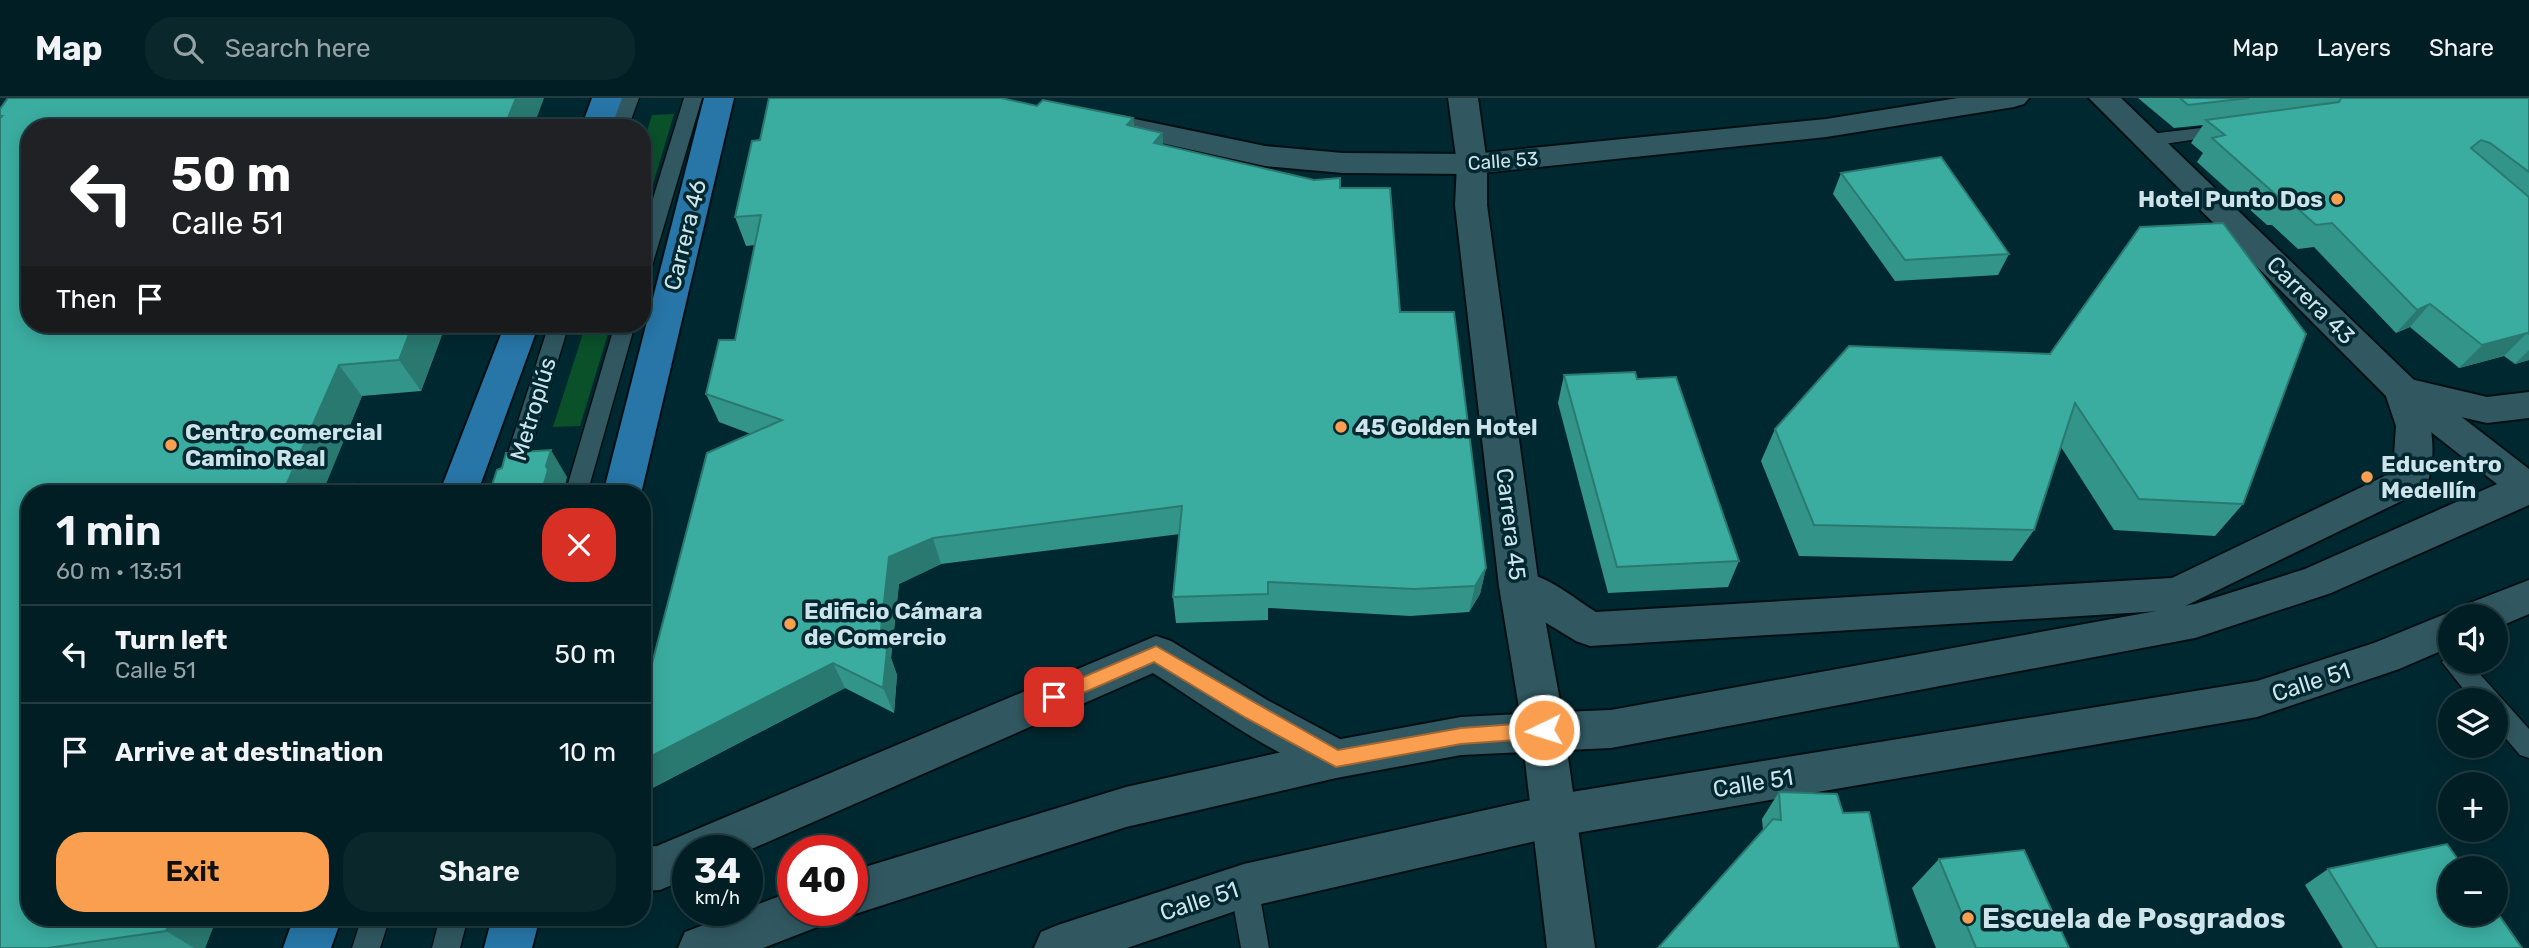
<!DOCTYPE html>
<meta charset="utf-8">
<style>
:root{--surface:#001e24;--page:#0a272c;--text:#f1f3f6;--muted:#95a2a6;--line:#223c41;--accent:#fa9f4f}
body{margin:0;font-family:Rubik,sans-serif;background:var(--page);color:var(--text);height:100vh;display:flex;flex-direction:column;font-size:26px;white-space:nowrap}
*{box-sizing:border-box;margin:0}
p{font-size:23px;color:var(--muted)}
.icon{flex:none;width:38px;height:38px;fill:none;stroke:currentColor;stroke-width:2;stroke-linecap:round;stroke-linejoin:round}
.map{position:relative;flex:1;overflow:hidden}
.details{position:absolute;left:21px;top:387px;width:630px;height:441px;display:flex;flex-direction:column;background:var(--surface);border-radius:28px;box-shadow:0 4px 18px #0003,0 0 0 2px var(--line)}
.details>*{flex:none}
.banner{position:absolute;left:21px;top:21px;width:630px;height:214px;border-radius:28px;box-shadow:0 4px 18px #0003,0 0 0 2px var(--line);background:#202124;color:#fff;overflow:hidden}
.buttons{position:absolute;left:2438px;top:506px;display:grid;gap:14px}
.buttons a{display:grid;place-items:center;width:70px;height:70px;border-radius:50%;background:var(--surface);box-shadow:0 4px 18px #0003,0 0 0 2px var(--line);font-size:35px}
.speed{position:absolute;left:672px;top:737px;display:flex;gap:14px;font-size:35px;font-weight:700;text-align:center}
.speed>*{display:grid;place-content:center;width:91px;height:91px;border-radius:50%;background:var(--surface);box-shadow:0 4px 18px #0003,0 0 0 2px var(--line);line-height:1}
.speed small{font-size:18px;font-weight:400}
.speed .limit{border:10px solid #d22;background:#fff;color:#111}
.pin{position:absolute;display:grid;place-items:center;width:60px;height:60px;color:#fff;margin:-30px;border-radius:14px;box-shadow:0 4px 10px #0006}
.me{position:absolute;width:77px;margin:-38px;rotate:266deg;stroke-linejoin:round;filter:drop-shadow(0 0 5px #0008)}
.turn{display:flex;align-items:center;gap:24px;height:147px;padding:0 35px;font-size:32px}
.turn .icon{width:91px;height:91px;stroke-width:2.5}
.turn b{display:block;font-size:49px;line-height:60px}
.then{display:flex;align-items:center;height:66px;padding:0 35px;background:#0003;gap:14px;font-size:26px}
.round{display:grid;place-items:center;flex:none;width:74px;height:74px;border-radius:28px;background:var(--page)}
.head{display:flex;align-items:center;justify-content:space-between;height:119px;padding:0 35px}
h1{font-size:42px;font-weight:600;line-height:52px}
.button{display:flex;gap:14px;margin-top:auto;padding:14px 35px}
.button a{flex:1;height:80px;border-radius:28px;background:var(--accent);color:#111;font-size:28px;font-weight:600;line-height:80px;text-align:center}
.button a+a{background:var(--page);color:var(--text)}
ul{padding:0;list-style:none}
li{display:flex;align-items:center;gap:21px;height:98px;padding:0 35px;border-top:2px solid var(--line)}
li div{flex:1}
li b{display:block;font-size:26px}
li em{font-style:normal}
header{display:flex;align-items:center;gap:42px;box-sizing:border-box;height:98px;padding:0 35px;background:var(--surface);border-bottom:2px solid var(--line)}
header strong{font-size:33px}
nav{display:flex;gap:38px;margin-inline-start:auto;font-size:24px}
.search{width:490px;height:63px;background:var(--page);display:flex;align-items:center;gap:18px;box-sizing:border-box;padding:0 24px;border-radius:28px;color:var(--muted);font-size:26px}
.map>svg:first-child{display:block}
</style>
<header>
<strong>Map</strong>
<div class="search"><svg class="icon" aria-label="search" viewBox="0 0 24 24"><circle cx="10" cy="10" r="6"/><path d="M15 15l6 6"/></svg>Search here</div>
<nav><a>Map</a><a>Layers</a><a>Share</a></nav>
</header>
<div class="map">
<svg width="2529" height="850" viewBox="0 0 2529 850">
<rect width="100%" height="100%" fill="#002830"/>
<g fill="#0a512a">
<path d="M674 16 642 123V49L652 17Z"/>
<path d="M586 226H611L580 328 553 329Z"/>
</g>
<g fill="none" stroke-linecap="round" stroke-linejoin="round">
<g stroke="#000f13" stroke-width="3">
<g id="lane">
<path d="M621 0H639L628 30H610Z"/>
<path d="M684 0H702L652 168 642 174V136Z"/>
<path d="M2226 27 2235 32 2232 36 2150 48 2141 42 2150 36Z"/>
<path d="M549 226H569L517 396H495Z"/>
<path d="M615 226H635L587 396H565Z"/>
<path d="M2450 555V564H2469L2529 631V660L2520 657 2496 629V602H2472L2442 564Z"/>
<path d="M1244 775 1254 779 1258 788 1269 850H1241L1230 788 1234 779Z"/>
<path d="M362 819H390L380 850H352Z"/>
<path d="M440 819H468L460 850H432Z"/>
</g>
</g>
<g stroke="#000f13" stroke-width="4">
<g id="street">
<path d="M1958 0H2029L2024 6 2014 9 1826 39 1472 76 1343 75 1265 68 1111 34 1100 31 1096 25 1100 19 1111 16 1265 48 1343 55 1472 56 1826 21Z"/>
<path d="M2402 279 2487 299 2529 294V320L2487 325 2426 311C2434 334 2436 370 2424 392L2177 512 1590 548 1576 543 1505 500 1499 488 1505 476C1535 466 1570 498 1596 514L2172 480 2393 374 2396 328 2384 292 2389 283Z"/>
<path d="M2529 482V516L2496 530V518H2450V549L2399 571 2257 619 1553 739 1244 810 1127 850H1034L1041 834 1058 827 1244 766 1553 697 2257 583 2374 545 2450 514 2461 518 2467 506Z"/>
<path d="M1156 538 1171 543 1267 602 1351 647 1358 661 1351 675 1336 680C1271 657 1211 612 1153 575L747 753 688 752V780L660 792 642 793V749L657 748Z"/>
</g>
</g>
<g stroke="#000f13" stroke-width="4">
<g id="secondary">
<path d="M1448 0H1478L1487 66V107L1539 488 1562 614 1611 612 2195 506 2305 471 2497 386 2389 301 2089 0H2121L2415 283 2529 371V407L2331 495 2195 540 1611 650 1567 652 1595 850H1547L1524 654 1461 657 1336 680 1126 729 852 817 839 812H852V773L1126 689 1336 642 1461 619 1520 616 1499 488 1455 107 1457 66Z"/>
<path d="M793 793V812H826L820 828 763 850H678L685 834Z"/>
</g>
</g>
<g stroke="#000f13" stroke-width="4">
<g id="primary">
<path d="M592 0H622L611 30H581Z"/>
<path d="M704 0H734L641 396H603Z"/>
<path d="M505 226H539L477 396H439Z"/>
<path d="M294 819H342L331 850H283Z"/>
<path d="M492 819H540L532 850H484Z"/>
</g>
</g>
<use href="#lane" fill="#315861" fill-rule="evenodd"/>
<use href="#street" fill="#315861" fill-rule="evenodd"/>
<use href="#secondary" fill="#315861" fill-rule="evenodd"/>
<use href="#primary" fill="#2776a7" fill-rule="evenodd"/>
</g>
<g fill="#33958a">
<path d="M2138 0H2529V262L2515 266 2504 258 2459 270 2410 229 2396 235 2314 149 2298 151 2272 127H2267L2197 64 2203 55 2191 45 2203 27 2174 30Z"/>
<path d="M1037 8 1133 20 1134 28 1162 35 1163 47 1340 90 1400 214 1486 470 1480 496 1469 514 1410 518 1268 510V522L1176 525 1173 499 1180 436 941 466 899 486 891 560 897 577 894 615 845 590 643 695 642 604 751 336 719 324 706 296 735 242 755 147 746 148 735 119 760 42Z"/>
<path d="M0 11 30 226H446L421 293 362 298 324 389 30 819H217L205 850H0Z"/>
<path d="M1841 75 2009 156 1998 177 1895 183 1833 96Z"/>
<path d="M2050 256 2243 406 2215 438 2114 432 2061 349 2034 432 2012 463 1799 458 1761 363 1775 331Z"/>
<path d="M1564 277 1637 281 1739 463 1728 489 1608 495 1558 305Z"/>
<path d="M1779 694 1837 696 1763 732 1762 721Z"/>
<path d="M1939 761 2069 850H1936L1912 790Z"/>
<path d="M2328 771 2522 850H2343L2305 787Z"/>
</g>
<g fill="#297970">
<path d="M516 0H544L533 30H504Z"/>
<path d="M1133 20 1136 49 1127 27Z"/>
<path d="M1162 35 1164 64 1154 45Z"/>
<path d="M2430 206 2410 229 2396 235 2417 212Z"/>
<path d="M413 226H446L421 293 399 262Z"/>
<path d="M2527 235 2504 258 2459 270 2482 247Z"/>
<path d="M2529 252V262L2515 266Z"/>
<path d="M339 267 362 298 322 396 284 392Z"/>
<path d="M551 352 567 379 563 396H541L546 368Z"/>
<path d="M353 386 360 396H349Z"/>
<path d="M933 440 941 466 899 486 891 560 897 577 894 615 883 590 880 541 889 459Z"/>
<path d="M1486 470 1480 496 1469 514 1475 488Z"/>
<path d="M833 565 845 590 642 695V663Z"/>
<path d="M172 819H217L205 850H194L166 833Z"/>
</g>
<g fill="#3bada0" stroke="#297970" stroke-width="2">
<path d="M8 0H516L504 30H30V226H413L399 262 339 267 284 392 353 386 349 396H30V819H172L166 833 48 850H0V20L2 18H0V11Z"/>
<path d="M769 0H1001L1037 8 1043 2 1133 20 1127 27 1162 35 1154 45 1314 82 1340 80V90H1390L1400 214H1454L1486 470 1475 488 1414 491 1268 484V496L1173 499 1182 408 933 440 889 459 880 541 887 552 883 590 833 565 642 663V604L707 355 782 322 706 296 719 242H735L761 117 735 119 752 43 760 42Z"/>
<path d="M2180 0H2249L2188 7Z"/>
<path d="M2341 0H2529V74L2490 45 2481 42 2471 50 2529 99V236L2527 235 2482 247 2430 206 2417 212 2332 125 2316 127 2290 104H2284L2212 40 2225 37 2206 22 2339 4Z"/>
<path d="M1941 59 2009 156 1905 162 1841 75Z"/>
<path d="M2223 125 2306 236 2243 406 2139 401 2075 305 2034 432 1814 427 1775 331 1849 248 2050 256 2140 129Z"/>
<path d="M1635 274 1637 281 1676 279 1739 463 1617 469 1564 277Z"/>
<path d="M551 352 546 368 548 372 541 396H489L497 372 502 370 506 355Z"/>
<path d="M1779 694 1837 696 1843 715 1869 714 1899 850H1658L1773 721 1781 722Z"/>
<path d="M2447 746 2464 770H2450V816H2496V813L2522 850H2377L2328 771Z"/>
<path d="M2024 752 2069 850H1976L1939 761Z"/>
</g>
<path fill="#fa9f4f" stroke="#a26733" stroke-width="2" d="M1156 548 1338 652 1461 630 1544 624 1553 632 1544 640 1461 646 1336 669 1246 620 1154 564 1060 605H1048L1045 599 1048 594Z"/>
<g fill="#fa9f4f" stroke="#002830" stroke-width="2.5">
<circle cx="2337" cy="101" r="7"/>
<circle cx="1341" cy="329" r="7"/>
<circle cx="171" cy="347" r="7"/>
<circle cx="2367" cy="379" r="7"/>
<circle cx="790" cy="526" r="7"/>
<circle cx="1968" cy="820" r="7"/>
</g>
<g text-anchor="middle" dominant-baseline="central" stroke-width="7" stroke-linejoin="round" paint-order="stroke">
<g font-size="19" fill="#cfe4ea" stroke="#002830">
<text transform="translate(1503 63) rotate(-4)">Calle 53</text>
</g>
<g font-size="23" font-weight="bold" fill="#cfe4ea" stroke="#002830" text-anchor="start">
<text x="2323" y="101" text-anchor="end">Hotel Punto Dos</text>
<text x="1355" y="329">45 Golden Hotel</text>
<text x="185" y="334">Centro comercial<tspan x="185" dy="26">Camino Real</tspan></text>
<text x="2381" y="366">Educentro<tspan x="2381" dy="26">Medellín</tspan></text>
<text x="804" y="513">Edificio Cámara<tspan x="804" dy="26">de Comercio</tspan></text>
</g>
<g font-size="23" fill="#cfe4ea" stroke="#002830">
<text transform="translate(685 137) rotate(-76)">Carrera 46</text>
<text transform="translate(2311 202) rotate(45)">Carrera 43</text>
<text transform="translate(533 311) rotate(-73)">Metroplús</text>
<text transform="translate(1511 426) rotate(83)">Carrera 45</text>
<text transform="translate(2311 584) rotate(-18)">Calle 51</text>
<text transform="translate(1753 685) rotate(-9)">Calle 51</text>
<text transform="translate(1199 803) rotate(-18)">Calle 51</text>
</g>
<g font-size="28" font-weight="bold" fill="#cfe4ea" stroke="#002830" text-anchor="start">
<text x="1982" y="820">Escuela de Posgrados</text>
</g>
</g>
</svg>
<div class="buttons">
<a><svg class="icon" aria-label="sound" viewBox="0 0 24 24"><path d="M4 9h4l5-4v14l-5-4H4zM17 9q2 3 0 6"/></svg></a>
<a><svg class="icon" aria-label="layers" viewBox="0 0 24 24"><path d="M12 4l9 5-9 5-9-5zM3 14l9 5 9-5"/></svg></a>
<a>+</a>
<a>−</a>
</div>
<div class="speed"><div>34<small>km/h</small></div><div class="limit">40</div></div>
<div class="pin" style="left:1054px;top:599px;background:#d93025"><svg class="icon" aria-label="arrive" viewBox="0 0 24 24"><path d="M6 21V4h12l-3 4 3 4H6"/></svg></div>
<svg class="me" style="left:1544px;top:632px" viewBox="-20 -20 40 40"><circle r="17" fill="#fa9f4f" stroke="#fff" stroke-width="3"/><path d="M0-11L8 9 0 5-8 9z" fill="#fff"/></svg>
<div class="banner">
<div class="turn"><svg class="icon" aria-label="left" viewBox="0 0 24 24"><path d="M17 20v-9H6M10 6l-5 5 5 5"/></svg><div><b>50 m</b>Calle 51</div></div>
<div class="then">Then<svg class="icon" aria-label="arrive" viewBox="0 0 24 24"><path d="M6 21V4h12l-3 4 3 4H6"/></svg></div>
</div>
<section class="details">
<div class="head"><div><h1>1 min</h1><p>60 m · 13:51</p></div><a class="round" style="background:#d93025;color:#fff"><svg class="icon" aria-label="close" viewBox="0 0 24 24"><path d="M6 6l12 12M18 6L6 18"/></svg></a></div>
<ul>
<li><svg class="icon" aria-label="left" viewBox="0 0 24 24"><path d="M17 20v-9H6M10 6l-5 5 5 5"/></svg><div><b>Turn left</b><p>Calle 51</p></div><em>50 m</em></li>
<li><svg class="icon" aria-label="arrive" viewBox="0 0 24 24"><path d="M6 21V4h12l-3 4 3 4H6"/></svg><div><b>Arrive at destination</b></div><em>10 m</em></li>
</ul>
<div class="button"><a>Exit</a><a>Share</a></div>
</section>
</div>
